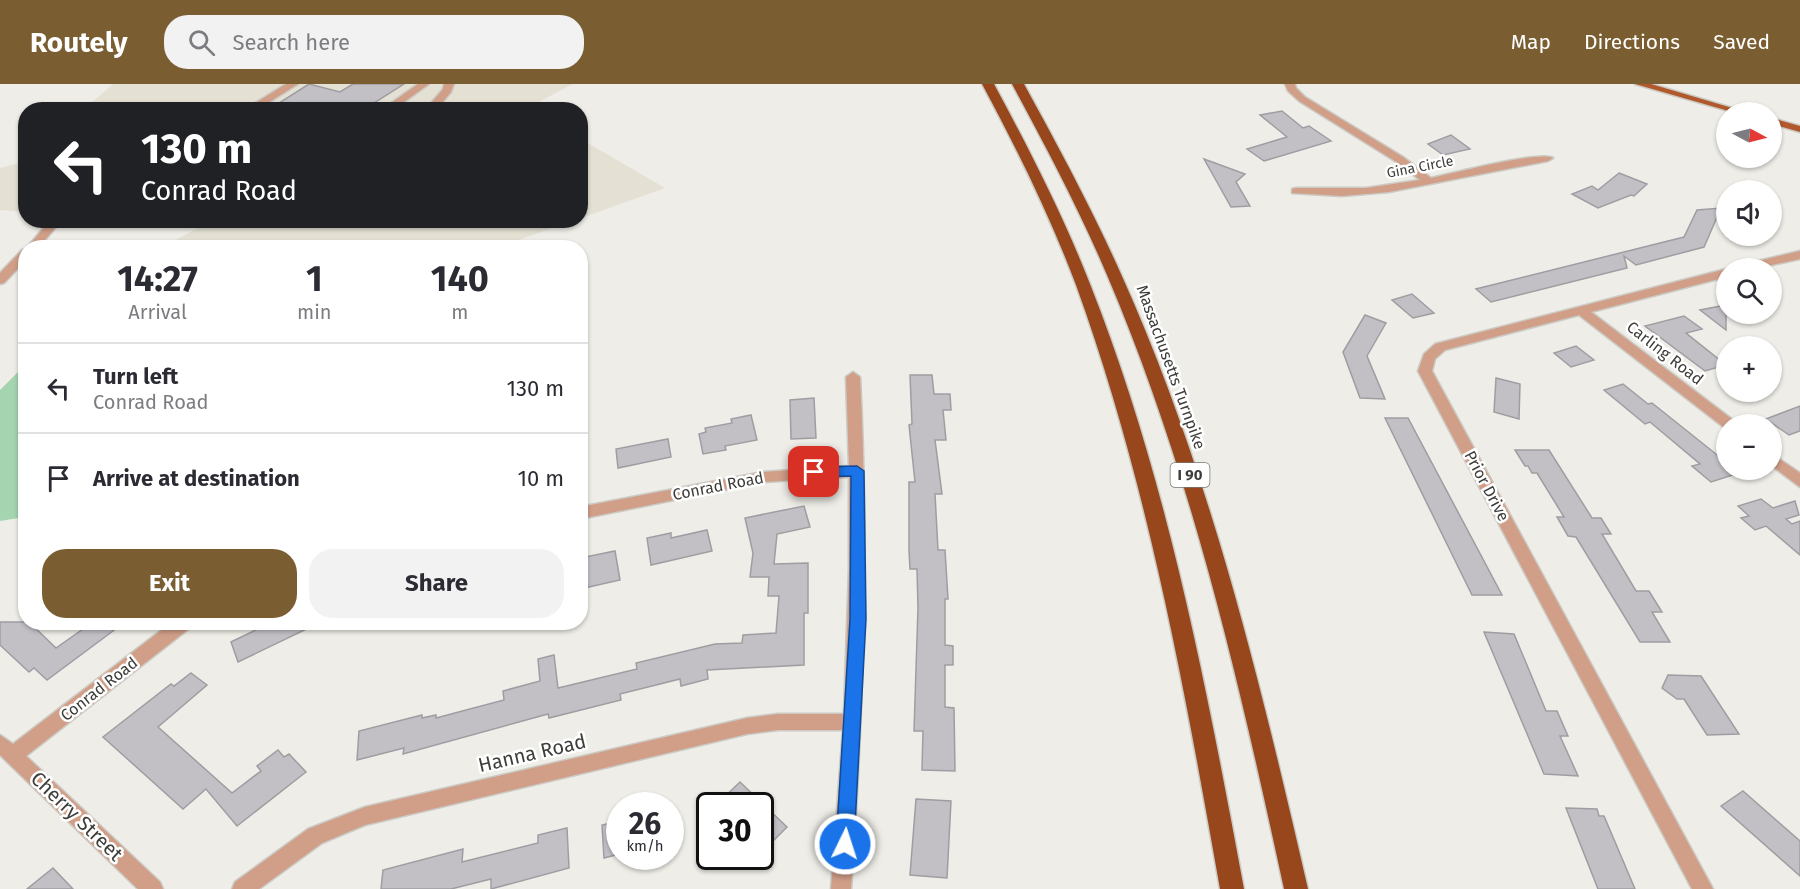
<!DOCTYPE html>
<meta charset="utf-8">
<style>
:root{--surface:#fff;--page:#f2f2f3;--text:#2b2b33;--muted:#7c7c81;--line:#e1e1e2;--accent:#7a5e31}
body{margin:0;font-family:"Fira Sans",sans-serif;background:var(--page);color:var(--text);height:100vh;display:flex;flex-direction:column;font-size:22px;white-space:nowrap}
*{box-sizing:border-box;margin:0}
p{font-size:20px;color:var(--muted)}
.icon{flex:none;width:33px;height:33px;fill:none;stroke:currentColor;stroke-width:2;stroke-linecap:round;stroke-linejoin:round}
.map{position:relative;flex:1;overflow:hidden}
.panel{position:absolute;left:18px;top:156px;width:570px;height:390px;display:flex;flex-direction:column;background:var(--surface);border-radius:24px;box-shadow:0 2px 4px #0004}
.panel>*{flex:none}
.top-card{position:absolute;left:18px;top:18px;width:570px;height:126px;border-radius:24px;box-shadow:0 2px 4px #0004;background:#202124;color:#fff;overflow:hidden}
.needle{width:39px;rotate:97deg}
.controls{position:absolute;left:1716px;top:18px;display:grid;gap:12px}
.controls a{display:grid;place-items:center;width:66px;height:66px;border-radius:50%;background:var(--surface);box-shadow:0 2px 4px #0004;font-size:30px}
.speed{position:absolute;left:606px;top:708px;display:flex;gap:12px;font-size:30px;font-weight:700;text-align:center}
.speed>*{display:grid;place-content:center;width:78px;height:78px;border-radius:50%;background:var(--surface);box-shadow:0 2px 4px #0004;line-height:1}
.speed small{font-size:15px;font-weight:400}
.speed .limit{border:3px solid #111;border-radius:9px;background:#fff;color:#111}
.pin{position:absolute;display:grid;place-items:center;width:51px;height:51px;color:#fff;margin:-26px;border-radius:12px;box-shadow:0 3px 9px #0006}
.me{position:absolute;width:66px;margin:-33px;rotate:4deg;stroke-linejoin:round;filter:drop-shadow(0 0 4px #0008)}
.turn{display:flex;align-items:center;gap:21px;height:126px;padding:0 24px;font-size:27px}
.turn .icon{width:78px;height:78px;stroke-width:2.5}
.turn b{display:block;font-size:42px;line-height:51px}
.eta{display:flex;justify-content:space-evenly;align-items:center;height:102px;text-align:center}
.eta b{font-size:36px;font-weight:700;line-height:42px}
.action{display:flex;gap:12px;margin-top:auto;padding:12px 24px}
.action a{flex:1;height:69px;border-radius:24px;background:var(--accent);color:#fff;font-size:24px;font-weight:700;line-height:69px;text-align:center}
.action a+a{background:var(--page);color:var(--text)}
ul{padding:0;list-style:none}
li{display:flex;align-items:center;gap:18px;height:90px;padding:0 24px;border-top:2px solid var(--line)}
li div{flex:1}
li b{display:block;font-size:22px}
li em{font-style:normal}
header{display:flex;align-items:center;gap:36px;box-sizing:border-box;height:84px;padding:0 30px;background:var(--accent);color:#fff}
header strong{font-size:28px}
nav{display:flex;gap:33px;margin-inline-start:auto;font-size:21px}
.search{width:420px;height:54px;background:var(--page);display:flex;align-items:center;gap:15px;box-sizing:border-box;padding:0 21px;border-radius:24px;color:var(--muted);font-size:22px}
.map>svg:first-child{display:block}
</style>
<header>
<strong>Routely</strong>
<div class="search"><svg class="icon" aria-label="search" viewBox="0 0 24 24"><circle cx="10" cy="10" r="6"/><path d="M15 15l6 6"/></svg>Search here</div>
<nav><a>Map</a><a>Directions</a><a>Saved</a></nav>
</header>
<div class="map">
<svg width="1800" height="805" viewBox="0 0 1800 805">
<rect width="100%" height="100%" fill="#eeede7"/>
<g fill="#e4e1d4">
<path d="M113 0H573L527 24 528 25 83 26Z"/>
<path d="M581 55 665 104 581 134Z"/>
<path d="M25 74V128L0 126V84L20 79Z"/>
<path d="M128 137H572L496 164 162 163 200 143Z"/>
</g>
<path fill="#a4d5b0" d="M25 281V433L0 437V306Z"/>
<g fill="#c2c0c5" stroke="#a09da2" stroke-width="1.5">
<path d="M309 0 340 8 353 0H404L363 26H268Z"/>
<path d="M1282 27 1303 44 1309 42 1331 57 1264 77 1247 65 1287 53 1260 31Z"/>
<path d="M1451 51 1470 65 1443 71 1428 60Z"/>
<path d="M1204 75 1245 90 1236 98 1250 122 1231 123Z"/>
<path d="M1619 89 1647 100 1634 112 1631 111 1598 124 1572 110 1592 102 1598 106Z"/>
<path d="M1721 124 1704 163 1636 181 1624 172 1627 184 1491 218 1476 205 1684 153 1697 126Z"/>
<path d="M1412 210 1434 229 1413 234 1392 216Z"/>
<path d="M1726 221V246L1700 226Z"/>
<path d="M1365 231 1386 239 1367 272 1385 315 1360 314 1343 268Z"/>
<path d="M1684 232 1702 245 1686 249 1726 281 1705 287 1645 242Z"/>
<path d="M1576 262 1594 276 1571 283 1554 269Z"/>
<path d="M910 291H932L934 310H950L951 326H943L946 356H935L942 410H935L938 466H945L948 515H945V561L953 562V581H945V623L954 624 955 687 922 686 923 647H914L918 524 917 485H910L909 466V398H915L909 341 912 340Z"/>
<path d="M1496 294 1520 300 1519 335 1494 328Z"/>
<path d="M1623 300 1648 320 1652 319 1726 378V386H1735L1739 389 1711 398 1692 382 1700 380 1650 338 1645 340 1604 306Z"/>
<path d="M814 314 816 354 791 355 790 316Z"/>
<path d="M1800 322V347L1789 351 1766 335Z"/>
<path d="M751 331 757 356 725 362 726 366 703 370 699 350 706 348 705 344 732 339 731 335Z"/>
<path d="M1385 334H1408L1502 511H1472Z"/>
<path d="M668 355 671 373 618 384 616 365Z"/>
<path d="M1515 366H1549L1592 434H1601L1611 450H1602L1636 507H1649L1662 528H1652L1670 558H1640L1576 453 1568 452 1557 433H1564L1537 389H1532L1528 382H1525Z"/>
<path d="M1761 415 1773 424 1795 417 1799 431 1786 435 1792 440 1800 437V471L1766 442 1755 446 1741 434 1749 432 1738 422Z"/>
<path d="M804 422 810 443 777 450 774 480 808 479V529H804V581L707 586 708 595 681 602 680 595 620 610 621 616 549 634 548 630 403 670 404 664 357 676 359 647 422 631V634L436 631V634L504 616 503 607 540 597 538 575 554 571 558 604 637 585 636 579 715 560 742 559 743 551 776 549 779 512H768L769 493H750L753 469 745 434Z"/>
<path d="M707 446 712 467 651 481 647 454 671 449V454Z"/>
<path d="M615 467 620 496 580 505V474Z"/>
<path d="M0 538H29L56 564 93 538H125L47 596 34 584 29 588 0 561Z"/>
<path d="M272 538H321L238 578 231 558Z"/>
<path d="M1484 548 1514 550 1546 627H1557L1568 652H1560L1578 692 1544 690Z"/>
<path d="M191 589 207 601 158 643 232 709 261 687 257 682 278 666 284 673 289 670 306 688 237 742 206 705 183 725 103 653 171 600 174 602Z"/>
<path d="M1668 591 1701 592 1739 650 1707 651 1684 615H1677L1662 604Z"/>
<path d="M740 698 787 743 760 770V722H715Z"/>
<path d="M1743 707 1800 757V792L1721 722Z"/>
<path d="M916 715 951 717 947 794 910 791Z"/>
<path d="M1566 724 1597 725 1599 732H1604L1635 805H1598Z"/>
<path d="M620 737V770L604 774 602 741Z"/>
<path d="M567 744 569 784 491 805V795L451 805H381L383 786 463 765 462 778 538 759V751Z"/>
<path d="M53 784 73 805H27Z"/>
</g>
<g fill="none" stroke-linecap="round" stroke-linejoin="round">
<g stroke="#cbcac4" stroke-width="3">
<g id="minor">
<path d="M286 0H298L257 26H244Z"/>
<path d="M418 0H429L393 26H381Z"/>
<path d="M444 0H454L451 8 436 26H425L443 5Z"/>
<path d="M1285 0H1295L1296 4 1305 13 1403 73 1431 94C1450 90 1542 66 1553 74L1548 77 1389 108 1342 112 1292 109V105L1296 104H1366L1420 96 1395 77 1299 17 1288 7Z"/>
<path d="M50 136H62L38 164 26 165Z"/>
<path d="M22 166H26V176L4 199 0 200V189Z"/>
<path d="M1800 167V175L1758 184H1739L1741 181Z"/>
<path d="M1726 185V193L1591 228 1733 336 1735 340H1726V345L1579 231 1445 266 1435 275 1432 287 1713 805H1692L1418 287 1424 270 1435 260Z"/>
<path d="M853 288 860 293C869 464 863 634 851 805H831L843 646H778L747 650 365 741 322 759 259 805H232L235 798 308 745 365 723 747 634 778 630H844L849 485V393L763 398 580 435V423L763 388 849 382 846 293Z"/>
<path d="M1772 370 1800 389V403L1772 382Z"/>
<path d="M172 538H193L191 543 26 672 160 798 163 805H138L0 671V651L13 660Z"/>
</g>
</g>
<g stroke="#cbcac4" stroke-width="3">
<g id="major">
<path d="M1635 0H1651L1746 28H1732Z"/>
<path d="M1772 34 1800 42V48L1772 40Z"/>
</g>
</g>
<g stroke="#cbcac4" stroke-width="3">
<g id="highway">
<path d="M982 0H994C1029 65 1063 131 1090 200 1167 394 1206 601 1244 805H1220C1184 601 1147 397 1076 201 1050 132 1017 65 982 0Z"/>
<path d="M1012 0H1024C1058 62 1092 125 1121 190 1209 385 1260 597 1308 805H1284C1239 597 1191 388 1107 191 1079 125 1046 63 1012 0Z"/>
</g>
</g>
<use href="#minor" fill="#d19e88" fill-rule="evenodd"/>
<use href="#major" fill="#b1582c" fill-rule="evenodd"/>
<use href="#highway" fill="#98471c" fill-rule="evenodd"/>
</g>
<path fill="#1a73e8" stroke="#114b97" stroke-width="1.5" d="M857 382 864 387 866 535 854 760 851 766 845 768 838 766 836 760 850 535 851 392 814 393 807 388 814 383Z"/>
<g text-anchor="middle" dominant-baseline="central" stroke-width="5" stroke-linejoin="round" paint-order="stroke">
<g font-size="14" fill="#3d3d3a" stroke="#fff">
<text transform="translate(1420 83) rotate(-11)">Gina Circle</text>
</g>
<rect fill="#fff" stroke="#777775" stroke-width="1.5" x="1170.5" y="379" width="39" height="24" rx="4.5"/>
<g font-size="15" font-weight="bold" fill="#3d3d3a">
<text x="1190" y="391">I 90</text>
</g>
<g font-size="16" fill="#3d3d3a" stroke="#fff">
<text transform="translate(1665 269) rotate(38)">Carling Road</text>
<text transform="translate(1171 283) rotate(70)">Massachusetts Turnpike</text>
<text transform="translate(718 402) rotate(-11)">Conrad Road</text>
<text transform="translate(1487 402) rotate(62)">Prior Drive</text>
<text transform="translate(99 605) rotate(-38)">Conrad Road</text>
</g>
<g font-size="20" fill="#3d3d3a" stroke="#fff">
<text transform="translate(532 669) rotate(-13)">Hanna Road</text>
<text transform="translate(77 732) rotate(44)">Cherry Street</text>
</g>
</g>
</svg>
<div class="controls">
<a><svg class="needle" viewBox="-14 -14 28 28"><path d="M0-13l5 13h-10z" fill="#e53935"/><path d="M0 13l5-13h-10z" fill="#7c7c81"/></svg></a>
<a><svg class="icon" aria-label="sound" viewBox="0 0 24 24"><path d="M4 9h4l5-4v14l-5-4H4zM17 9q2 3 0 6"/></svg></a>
<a><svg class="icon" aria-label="search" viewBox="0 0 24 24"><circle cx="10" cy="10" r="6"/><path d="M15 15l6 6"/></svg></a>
<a>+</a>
<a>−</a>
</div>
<div class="speed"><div>26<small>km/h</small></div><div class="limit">30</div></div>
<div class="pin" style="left:814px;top:388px;background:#d93025"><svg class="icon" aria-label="arrive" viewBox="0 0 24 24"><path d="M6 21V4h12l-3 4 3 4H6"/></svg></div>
<svg class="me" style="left:845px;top:760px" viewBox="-20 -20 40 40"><circle r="17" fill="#1a73e8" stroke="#fff" stroke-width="3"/><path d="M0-11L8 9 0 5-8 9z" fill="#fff"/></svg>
<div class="top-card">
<div class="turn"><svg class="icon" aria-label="left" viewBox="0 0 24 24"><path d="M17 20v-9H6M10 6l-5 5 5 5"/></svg><div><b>130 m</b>Conrad Road</div></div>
</div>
<section class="panel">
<div class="eta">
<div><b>14:27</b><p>Arrival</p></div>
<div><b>1</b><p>min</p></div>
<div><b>140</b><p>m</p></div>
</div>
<ul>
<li><svg class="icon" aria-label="left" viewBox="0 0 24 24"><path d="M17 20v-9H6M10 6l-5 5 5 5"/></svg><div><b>Turn left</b><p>Conrad Road</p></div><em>130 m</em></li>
<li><svg class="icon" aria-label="arrive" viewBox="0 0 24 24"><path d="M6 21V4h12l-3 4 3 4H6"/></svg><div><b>Arrive at destination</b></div><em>10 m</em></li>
</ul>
<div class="action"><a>Exit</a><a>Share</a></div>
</section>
</div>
